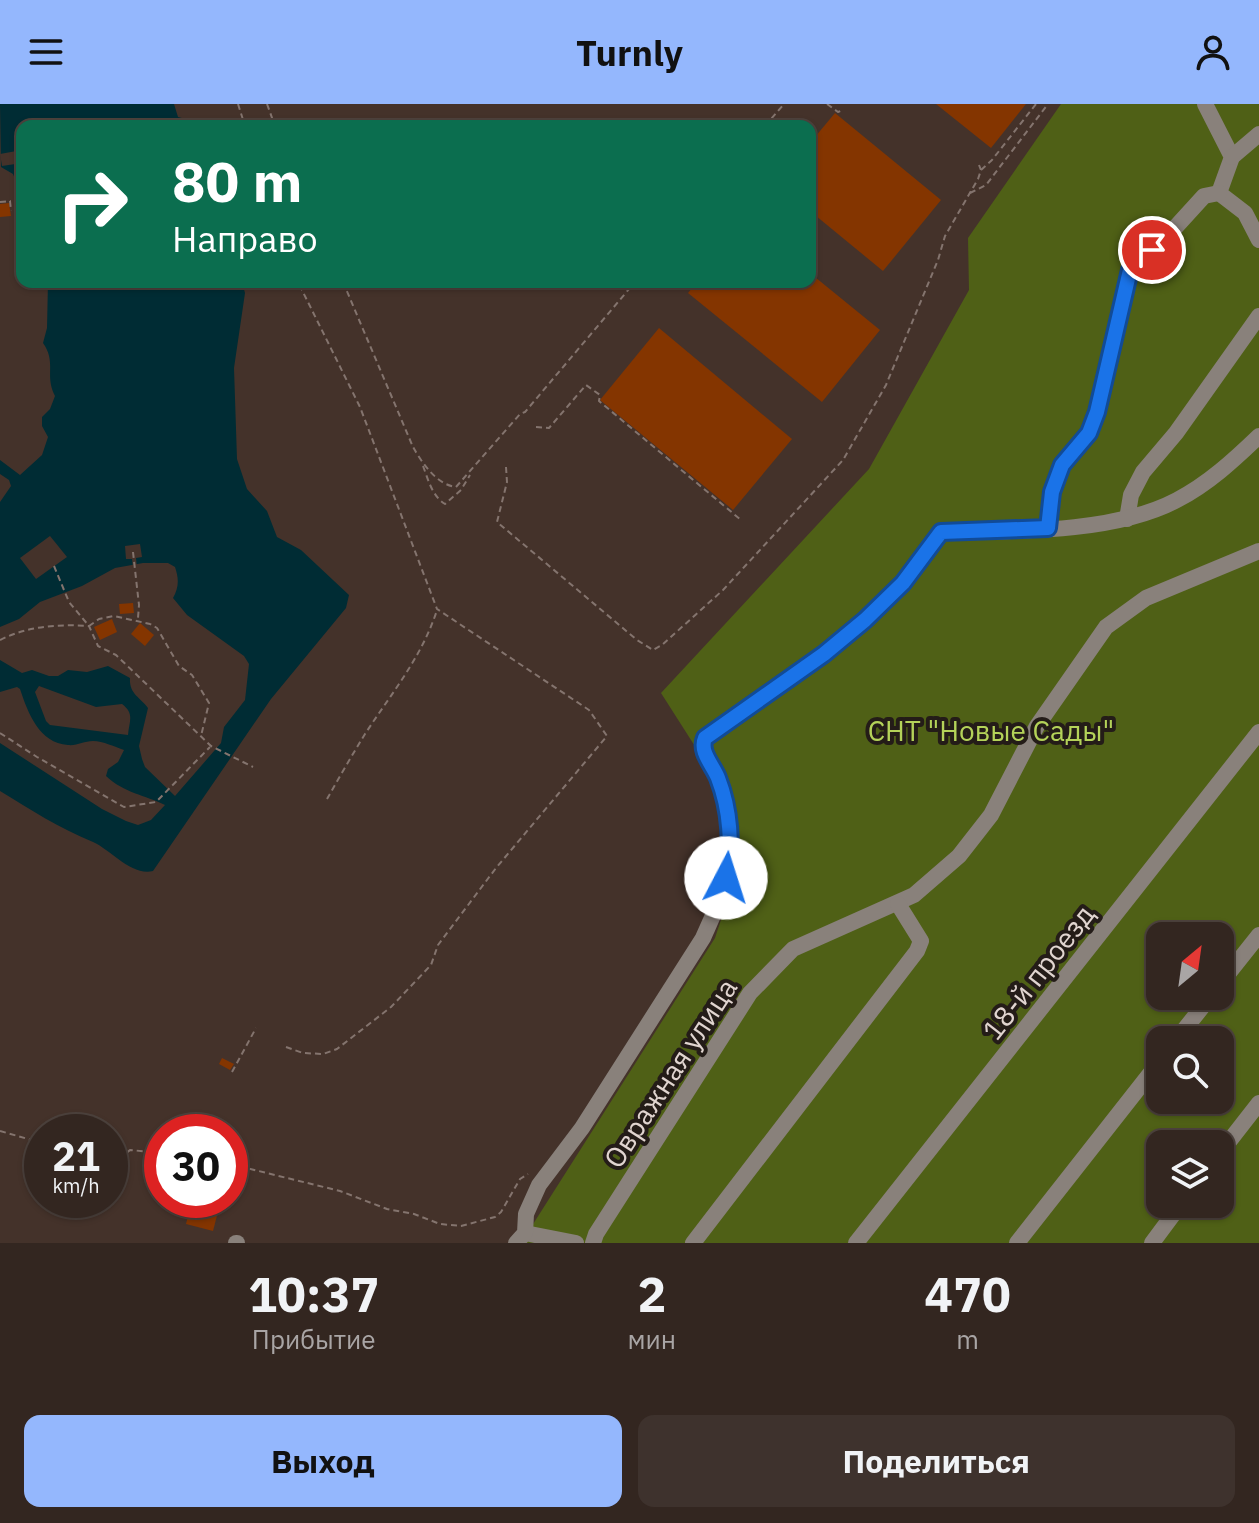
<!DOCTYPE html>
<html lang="ru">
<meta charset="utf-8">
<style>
:root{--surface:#332620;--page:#3e322d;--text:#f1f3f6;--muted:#a9a5a5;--line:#4e433e;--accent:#94b7fd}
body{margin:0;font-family:"IBM Plex Sans",sans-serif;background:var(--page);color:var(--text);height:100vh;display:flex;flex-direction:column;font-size:30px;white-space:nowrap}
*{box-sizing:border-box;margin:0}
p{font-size:26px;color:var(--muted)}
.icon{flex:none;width:44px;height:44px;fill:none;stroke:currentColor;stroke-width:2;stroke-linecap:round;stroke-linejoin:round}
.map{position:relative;height:1139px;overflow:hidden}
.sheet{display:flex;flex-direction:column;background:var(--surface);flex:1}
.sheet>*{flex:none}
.banner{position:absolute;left:16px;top:16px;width:800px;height:168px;border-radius:16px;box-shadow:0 2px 6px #0004,0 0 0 2px var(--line);background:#0b6e4f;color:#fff;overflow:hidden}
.needle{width:52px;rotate:29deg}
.controls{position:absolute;left:1146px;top:818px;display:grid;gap:16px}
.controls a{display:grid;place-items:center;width:88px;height:88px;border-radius:16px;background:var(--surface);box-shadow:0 2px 6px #0004,0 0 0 2px var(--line);font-size:40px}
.speed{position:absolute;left:24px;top:1010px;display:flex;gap:16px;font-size:40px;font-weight:700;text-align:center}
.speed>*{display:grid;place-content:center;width:104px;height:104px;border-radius:50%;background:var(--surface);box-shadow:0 2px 6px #0004,0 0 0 2px var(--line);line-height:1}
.speed small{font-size:20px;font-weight:400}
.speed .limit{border:12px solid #d22;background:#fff;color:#111}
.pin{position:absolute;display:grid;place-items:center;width:68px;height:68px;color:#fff;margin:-34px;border:4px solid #fff;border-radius:50%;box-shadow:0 2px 8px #0007}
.me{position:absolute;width:88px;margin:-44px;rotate:5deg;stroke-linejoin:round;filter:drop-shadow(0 0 6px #0008)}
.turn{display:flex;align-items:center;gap:28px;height:168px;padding:0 24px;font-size:36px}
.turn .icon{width:104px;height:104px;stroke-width:2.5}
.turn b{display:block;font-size:56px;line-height:68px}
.eta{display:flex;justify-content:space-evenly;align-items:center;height:136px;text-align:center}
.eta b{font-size:48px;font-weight:700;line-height:56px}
.button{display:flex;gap:16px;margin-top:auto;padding:16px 24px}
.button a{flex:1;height:92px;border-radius:16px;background:var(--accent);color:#111;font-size:32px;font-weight:700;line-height:92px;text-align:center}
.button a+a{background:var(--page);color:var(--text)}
header{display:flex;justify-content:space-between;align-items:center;height:104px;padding:0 24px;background:var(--accent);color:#111;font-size:36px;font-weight:700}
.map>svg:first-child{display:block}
</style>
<header><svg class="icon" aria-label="menu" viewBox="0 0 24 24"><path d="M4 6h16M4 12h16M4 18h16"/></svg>Turnly<svg class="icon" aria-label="person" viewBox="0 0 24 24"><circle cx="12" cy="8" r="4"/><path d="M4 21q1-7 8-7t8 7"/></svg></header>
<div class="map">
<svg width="1259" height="1139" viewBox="0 0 1259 1139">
<rect width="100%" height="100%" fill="#44322a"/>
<path fill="#4f6016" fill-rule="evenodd" d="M1061 0H1259V1139H521L715 834 737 767 728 694 661 589 869 365 969 186 968 134ZM1160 832H1220V892H1160ZM1160 936H1220V996H1160ZM1160 1040H1220V1100H1160Z"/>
<g fill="#002c34" fill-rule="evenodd">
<path d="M0 0H174L178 13 197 18 198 22H22V93L13 70 1 63Z"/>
<path d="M48 178H242L245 189 234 264 237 355 247 385 267 407 277 433 301 446 349 491 346 504 271 595 153 767C131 772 111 746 93 738 59 724 31 706 0 687V639L102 705 126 717 138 721 151 716 165 701C145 691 124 689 106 672L108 665 118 658 124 646C115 643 103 637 93 637 84 637 77 642 68 641 39 639 28 609 20 585L17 583 0 588V556L22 569 32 566 49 572H58L68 566 87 568 108 562 130 574C129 590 140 593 148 604L139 642 142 655 145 663 175 692 221 639 224 623 245 596 249 560 244 552 187 511 173 494C179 483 179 475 175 463L168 459H143L115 464 82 482 40 498 19 515 0 523V398L11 382 9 376 0 370V356L20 371 42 351 48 333 42 322V313L50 305 55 292C44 271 57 259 43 239L47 224ZM39 582 96 603 122 600C135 610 129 617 128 631L50 621 46 617 35 588Z"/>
</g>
<g fill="#44322a">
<path d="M22 46V59L2 62 0 50Z"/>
<path d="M50 432 67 453 36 475 20 454Z"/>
<path d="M140 440 142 453 136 454 137 464H133L132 455H126L125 442Z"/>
</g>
<g fill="#843500">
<path d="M936 0H1026L991 44Z"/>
<path d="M835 9 941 96 883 167 810 107V39Z"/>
<path d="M9 99 11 112 0 113V100Z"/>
<path d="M810 169 880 226 822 298 688 189 697 178H810Z"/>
<path d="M659 224 792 335 733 406 600 296Z"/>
<path d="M133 499 134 509 120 510 119 500Z"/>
<path d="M112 515 117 528 100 536 94 523Z"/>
<path d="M140 519 154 531 145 542 131 530Z"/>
<path d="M222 954 234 960 230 966 219 960Z"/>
<path d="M192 1096H221L213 1127 186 1120Z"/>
</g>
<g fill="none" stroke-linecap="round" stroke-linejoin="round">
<g stroke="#84746e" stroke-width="2" stroke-dasharray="6 4" stroke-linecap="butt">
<path d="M238 0 245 22"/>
<path d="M267 0 275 22"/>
<path d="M827 0 838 8 843 6"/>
<path d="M765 22 784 0"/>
<path d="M981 66 992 56 1036 0"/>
<path d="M970 89 986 81 1048 0"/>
<path d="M0 98 10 97 11 107"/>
<path d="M343 178 413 343C422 359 437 381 456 383L520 310 525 308 635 178"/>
<path d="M536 323 549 324 586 281 600 291 599 297 741 416"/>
<path d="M423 362C428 375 432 392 445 400L461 386 470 371"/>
<path d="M506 363 507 378 497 418 637 536 653 546 662 541 723 486 843 356 886 281 938 156 945 132 978 75 981 66 979 61"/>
<path d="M133 448 139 501 138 514"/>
<path d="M54 462 69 498 89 522 99 515 114 512 150 520 157 524 179 562 192 571 209 599 201 632"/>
<path d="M0 536C28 522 58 520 89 522L98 542 116 551 211 642 253 663"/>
<path d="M0 629 37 653 124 703 156 698 210 643"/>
<path d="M327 695C339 674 352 651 365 630 391 590 422 553 437 506"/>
<path d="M286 943 303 949 323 950 337 945 391 903 431 861 438 841 496 764 607 632 589 606 437 505 360 303 298 178"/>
<path d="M232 968 256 924"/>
<path d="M0 1027 42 1039"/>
<path d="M230 1060 340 1087 387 1105 414 1110 440 1120 461 1122 495 1113 501 1108 520 1075 528 1070"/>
<path d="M110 1063 119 1066 123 1052 130 1046 162 1049"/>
</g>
<g stroke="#89817b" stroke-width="16">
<path d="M1205 0 1232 53 1219 89 1245 109 1259 136"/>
<path d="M1232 53 1259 30"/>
<path d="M1127 415 1131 391 1143 368 1176 329 1259 212"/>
<path d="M1048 424 1052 388 1062 361 1089 329 1097 308 1130 166 1173 126 1204 92 1219 89"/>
<path d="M1220 880 1259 831"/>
<path d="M1176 936 1211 892"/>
<path d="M1220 1049 1259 999"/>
<path d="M525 1129 576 1139"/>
<path d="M236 1139H237"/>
<path d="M516 1139 525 1129 526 1110 539 1081 582 1024 703 834C714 809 729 779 730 752 731 727 727 696 718 673 713 660 699 648 705 634L824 550 865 516 903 479 941 428C1012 427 1113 430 1177 396 1208 380 1234 356 1259 332"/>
<path d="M593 1139 596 1130 750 889 793 845 914 791 959 752 991 711 1037 622 1106 523 1146 494 1259 447"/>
<path d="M693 1139 917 847 921 837 898 800"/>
<path d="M856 1139 1259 628"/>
<path d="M1017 1139 1160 957"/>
<path d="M1152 1139 1181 1100"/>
</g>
</g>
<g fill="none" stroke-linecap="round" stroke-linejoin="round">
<g stroke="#114b97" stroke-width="20">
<path id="route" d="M726 774C733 742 730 705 718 674 713 661 699 648 705 634L824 550 865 516 903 479 941 428 1048 424 1052 388 1062 361 1089 329 1097 308 1130 166 1152 146"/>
</g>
<use href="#route" stroke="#1a73e8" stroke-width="14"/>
</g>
<g text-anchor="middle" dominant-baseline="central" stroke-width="8" stroke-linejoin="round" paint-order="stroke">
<g font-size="28" fill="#b4d259" stroke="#241c18">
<text x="991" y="626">СНТ "Новые Сады"</text>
</g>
<g font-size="28" fill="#e1d5d0" stroke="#241c18">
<text transform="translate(1038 868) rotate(-52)">18-й проезд</text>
<text transform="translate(670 969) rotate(-57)">Овражная улица</text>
</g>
</g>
</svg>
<div class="controls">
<a><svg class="needle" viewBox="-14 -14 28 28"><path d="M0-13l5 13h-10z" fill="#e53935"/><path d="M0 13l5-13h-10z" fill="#a9a5a5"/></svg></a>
<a><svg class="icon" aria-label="search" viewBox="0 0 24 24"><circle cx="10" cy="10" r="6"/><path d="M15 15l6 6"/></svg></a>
<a><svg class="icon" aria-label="layers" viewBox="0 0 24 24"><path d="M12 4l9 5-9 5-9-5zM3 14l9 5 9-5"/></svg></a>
</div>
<div class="speed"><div>21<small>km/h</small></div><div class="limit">30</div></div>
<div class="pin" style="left:1152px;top:146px;background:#d93025"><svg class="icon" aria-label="arrive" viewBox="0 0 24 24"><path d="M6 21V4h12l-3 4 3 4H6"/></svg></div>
<svg class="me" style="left:726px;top:774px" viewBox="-20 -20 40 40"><circle r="19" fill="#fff"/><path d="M0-13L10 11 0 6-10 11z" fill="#1a73e8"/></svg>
<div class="banner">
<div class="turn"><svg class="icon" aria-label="right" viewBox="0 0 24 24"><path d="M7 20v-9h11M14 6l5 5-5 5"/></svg><div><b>80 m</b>Направо</div></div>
</div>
</div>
<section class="sheet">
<div class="eta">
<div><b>10:37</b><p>Прибытие</p></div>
<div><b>2</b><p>мин</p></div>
<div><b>470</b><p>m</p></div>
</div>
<div class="button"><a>Выход</a><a>Поделиться</a></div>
</section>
